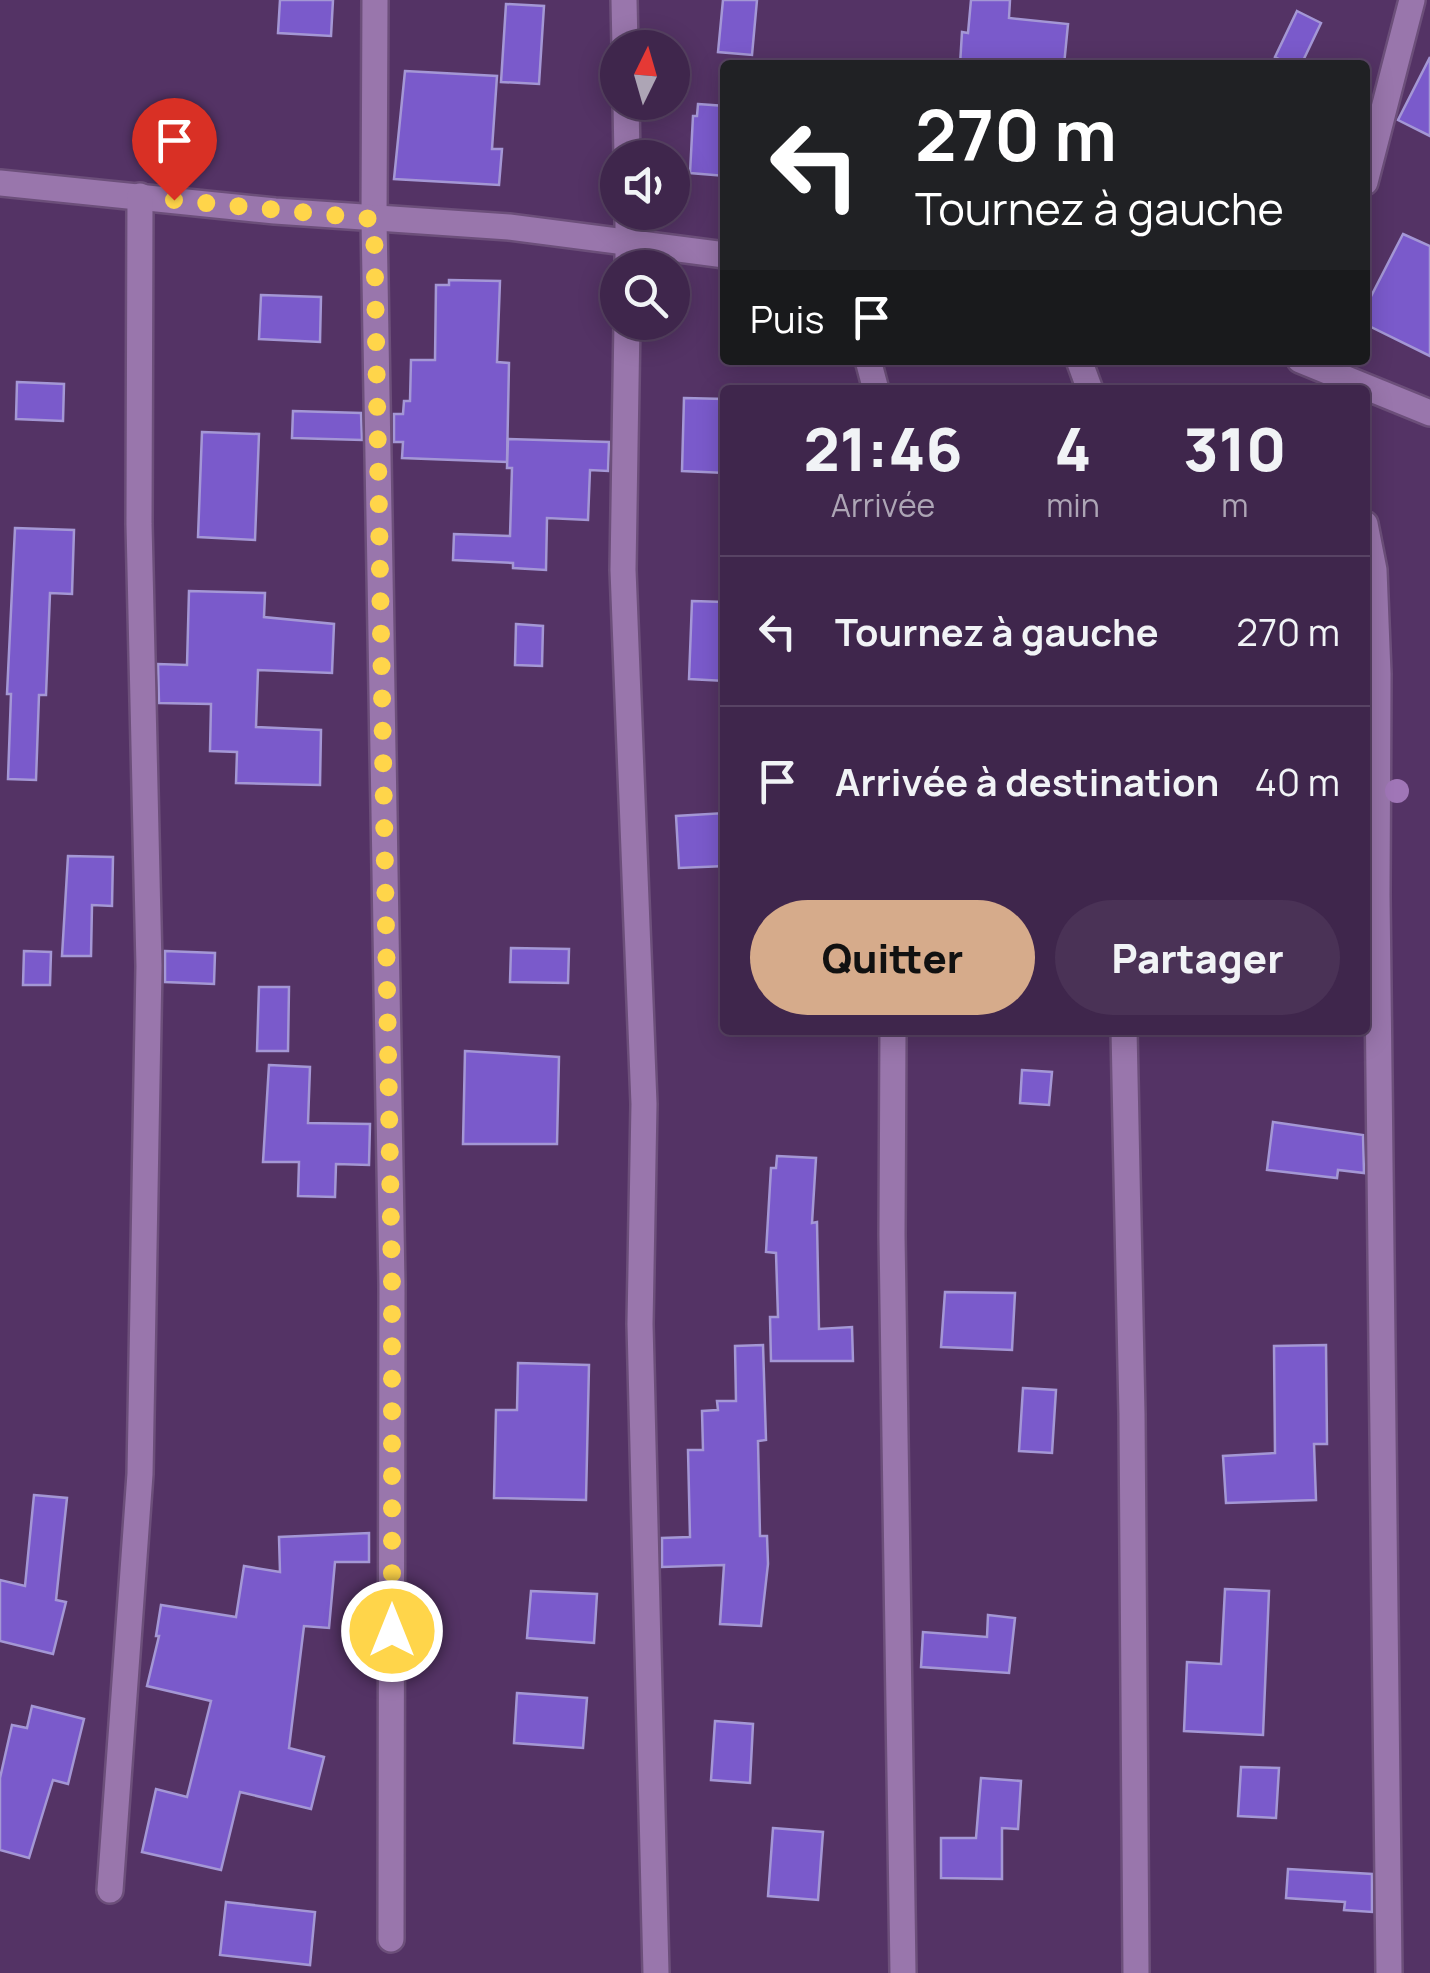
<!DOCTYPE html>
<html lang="fr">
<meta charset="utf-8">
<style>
:root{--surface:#3f264c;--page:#4a3256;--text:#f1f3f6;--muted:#ada5b5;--line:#584364;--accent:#d6ab8b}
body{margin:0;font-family:Manrope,sans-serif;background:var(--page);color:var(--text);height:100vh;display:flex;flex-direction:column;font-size:38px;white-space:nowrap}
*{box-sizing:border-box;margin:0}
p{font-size:32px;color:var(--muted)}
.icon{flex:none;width:55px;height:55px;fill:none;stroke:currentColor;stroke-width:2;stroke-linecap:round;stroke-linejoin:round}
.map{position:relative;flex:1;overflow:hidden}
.drawer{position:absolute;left:720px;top:385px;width:650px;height:650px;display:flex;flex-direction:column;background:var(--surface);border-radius:10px;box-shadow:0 5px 25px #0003,0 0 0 2px var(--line)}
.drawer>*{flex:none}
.guide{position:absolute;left:720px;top:60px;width:650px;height:305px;border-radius:10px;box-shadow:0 5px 25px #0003,0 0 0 2px var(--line);background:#202124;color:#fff;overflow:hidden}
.needle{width:65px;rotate:5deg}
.buttons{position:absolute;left:600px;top:30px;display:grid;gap:20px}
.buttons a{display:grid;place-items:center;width:90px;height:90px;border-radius:50%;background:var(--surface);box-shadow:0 5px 25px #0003,0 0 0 2px var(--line);font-size:50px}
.pin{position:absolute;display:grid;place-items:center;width:85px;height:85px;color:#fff;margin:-102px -42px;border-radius:50% 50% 50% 0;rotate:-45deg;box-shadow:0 0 10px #0007}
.pin .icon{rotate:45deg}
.me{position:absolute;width:110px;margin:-55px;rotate:0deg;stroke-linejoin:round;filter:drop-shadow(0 0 8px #0008)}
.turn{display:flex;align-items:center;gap:35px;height:210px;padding:0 30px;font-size:45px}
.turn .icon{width:130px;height:130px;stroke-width:2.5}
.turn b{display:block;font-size:70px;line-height:85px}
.then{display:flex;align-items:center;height:95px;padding:0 30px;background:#0003;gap:20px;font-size:38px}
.eta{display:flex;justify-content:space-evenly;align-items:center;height:170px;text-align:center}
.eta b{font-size:60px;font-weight:800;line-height:70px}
.cta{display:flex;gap:20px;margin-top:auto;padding:20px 30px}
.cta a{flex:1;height:115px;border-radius:60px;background:var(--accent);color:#111;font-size:40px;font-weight:800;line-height:115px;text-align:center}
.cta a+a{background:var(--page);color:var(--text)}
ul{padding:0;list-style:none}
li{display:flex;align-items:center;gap:30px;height:150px;padding:0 30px;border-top:2px solid var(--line)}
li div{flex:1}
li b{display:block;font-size:38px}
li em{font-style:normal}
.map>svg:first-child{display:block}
</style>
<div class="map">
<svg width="1430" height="1973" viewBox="0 0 1430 1973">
<rect width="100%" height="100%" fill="#543365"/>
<g fill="#7a5acb" stroke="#a497d5" stroke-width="2.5">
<path d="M280 0H333L331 36 278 33Z"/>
<path d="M723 0H757L752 55 718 52Z"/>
<path d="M971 0H1010L1009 18 1068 24 1064 65H960L962 32 968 33Z"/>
<path d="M506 4 544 6 539 84 501 82Z"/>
<path d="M1297 11 1321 23 1301 65H1291L1275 57Z"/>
<path d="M1430 57V136L1398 120Z"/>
<path d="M405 71 497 76 492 149H502L499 185 394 179Z"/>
<path d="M698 104 725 106V176L690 173 693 116H697Z"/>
<path d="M1403 234 1430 246V356L1365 324V308Z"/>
<path d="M449 280 500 281 497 362 509 363 507 462 402 458 403 442H394V414H403L404 401H410L411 360H435L436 285H449Z"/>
<path d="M261 295 321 297 320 342 259 339Z"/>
<path d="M17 382 64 384 63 421 16 419Z"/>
<path d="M684 398 725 399V473L682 471Z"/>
<path d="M293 411 361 413 362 440 292 438Z"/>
<path d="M202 432 259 434 255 540 198 537Z"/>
<path d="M508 439 609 442 608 471 590 470 588 520 547 518 546 570 513 568V563L453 560 454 534 510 536 512 468H507Z"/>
<path d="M15 528 74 530 72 594 50 593 46 695H39L36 780 8 779 11 694H7Z"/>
<path d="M189 591 265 593 264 617 334 624 332 673 258 670 256 727 321 730 320 785 236 783 237 752 210 751 211 704 159 703 158 664 187 665Z"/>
<path d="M692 601 725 602V681L689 679Z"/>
<path d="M516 624 543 626 542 666 515 665Z"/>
<path d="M725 813V866L679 868 676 816Z"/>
<path d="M68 856 113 857 112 906 92 905 91 956H62Z"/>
<path d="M511 948 569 949 568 983 510 982Z"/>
<path d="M24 951 51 952 50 985H23Z"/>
<path d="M165 951 215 953 214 984 165 982Z"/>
<path d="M259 987H289L288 1051H257Z"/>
<path d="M465 1051 559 1057 557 1144H463Z"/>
<path d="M269 1065 310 1067 308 1123 370 1124 369 1165 336 1164 335 1197 298 1196 299 1162H263Z"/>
<path d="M1022 1070 1052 1072 1049 1105 1020 1103Z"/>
<path d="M1273 1122 1363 1135 1364 1173 1338 1170 1337 1178 1267 1170Z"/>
<path d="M777 1156 816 1158 812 1223 817 1222 819 1329 852 1327 853 1361H771L770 1317H778L776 1253 766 1252 771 1168H776Z"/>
<path d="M945 1292 1015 1293 1012 1350 941 1347Z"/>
<path d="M763 1345 766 1440 758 1441 760 1536H767L768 1564 761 1626 720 1624 724 1565 662 1567V1538L690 1537 688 1450H703L702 1411 718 1410 717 1401H736L735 1346Z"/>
<path d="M1326 1345 1327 1444H1314L1316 1500 1226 1503 1223 1456 1275 1453 1274 1346Z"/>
<path d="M518 1363 589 1365 586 1500 494 1498 496 1410H517Z"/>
<path d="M1023 1388 1056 1390 1052 1453 1019 1451Z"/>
<path d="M34 1495 67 1498 56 1600 66 1602 53 1654 0 1641V1580L25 1586Z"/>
<path d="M369 1533V1562H335L329 1628 304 1626 289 1748 324 1757 311 1809 240 1792 221 1870 142 1852 156 1789 187 1797 211 1701 147 1686 159 1636H156L161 1605 236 1617 244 1566 280 1572 279 1537Z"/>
<path d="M1225 1589 1269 1591 1263 1735 1184 1731 1187 1662 1221 1664Z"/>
<path d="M531 1591 597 1594 594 1643 527 1638Z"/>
<path d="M988 1615 1015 1618 1009 1673 921 1667 923 1632 987 1637Z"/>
<path d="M517 1693 587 1698 583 1748 514 1743Z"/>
<path d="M32 1706 84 1719 68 1784 53 1780 29 1858 0 1850V1778L12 1725 27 1728Z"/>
<path d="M715 1721 753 1724 750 1783 711 1780Z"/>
<path d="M1241 1767 1279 1768 1276 1818 1238 1816Z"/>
<path d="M981 1778 1021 1781 1018 1829 1002 1828V1879L941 1878V1838H976Z"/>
<path d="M773 1828 823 1832 818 1900 768 1896Z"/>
<path d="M1288 1869 1372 1874V1912L1344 1910 1345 1902 1286 1898Z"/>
<path d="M226 1902 315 1912 310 1965 220 1955Z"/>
</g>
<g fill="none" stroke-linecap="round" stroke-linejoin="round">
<g stroke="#6c4f7a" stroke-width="30">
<g id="minor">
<path d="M375 0 374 219 392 1285 391 1939"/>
<path d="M624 0 625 48"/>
<path d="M626 102 627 158"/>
<path d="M1365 182 1412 0"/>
<path d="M0 183 275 211 509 227 725 255"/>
<path d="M628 212V268"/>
<path d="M627 322 623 570 644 1104 640 1324 656 1973"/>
<path d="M868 360 876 390"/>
<path d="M1079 360 1090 390"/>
<path d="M1300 360 1430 413"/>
<path d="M1365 524 1374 570 1378 674 1377 895 1389 1973"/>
<path d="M893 1030 892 1235 903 1973"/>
<path d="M1124 1030 1132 1414 1136 1973"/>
<path d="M110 1890 140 1474 149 966 139 524 140 196"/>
</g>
</g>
<use href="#minor" stroke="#9976ac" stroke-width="25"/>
</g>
<circle fill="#a076b7" cx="1397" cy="791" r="12"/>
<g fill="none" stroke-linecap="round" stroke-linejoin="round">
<path stroke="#ffd54a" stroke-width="18" stroke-dasharray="0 32.4" d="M174 200 374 219 392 1285V1631"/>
</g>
</svg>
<div class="buttons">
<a><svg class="needle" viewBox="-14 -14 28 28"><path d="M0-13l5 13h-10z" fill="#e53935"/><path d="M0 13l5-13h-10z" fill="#ada5b5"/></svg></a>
<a><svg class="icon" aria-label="sound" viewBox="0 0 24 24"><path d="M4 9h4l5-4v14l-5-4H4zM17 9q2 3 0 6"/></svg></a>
<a><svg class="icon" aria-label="search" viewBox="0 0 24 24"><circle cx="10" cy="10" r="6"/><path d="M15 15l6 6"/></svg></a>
</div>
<div class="pin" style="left:174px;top:200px;background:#d93025"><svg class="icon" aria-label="arrive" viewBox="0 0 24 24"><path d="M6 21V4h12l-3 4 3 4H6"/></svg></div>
<svg class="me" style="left:392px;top:1631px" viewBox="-20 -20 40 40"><circle r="17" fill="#ffd54a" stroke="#fff" stroke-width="3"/><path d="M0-11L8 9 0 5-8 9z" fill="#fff"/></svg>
<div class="guide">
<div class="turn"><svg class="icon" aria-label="left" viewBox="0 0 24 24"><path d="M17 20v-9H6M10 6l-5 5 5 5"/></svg><div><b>270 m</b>Tournez à gauche</div></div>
<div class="then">Puis<svg class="icon" aria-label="arrive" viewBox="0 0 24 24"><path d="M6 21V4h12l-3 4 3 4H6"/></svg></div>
</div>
<section class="drawer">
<div class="eta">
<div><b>21:46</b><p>Arrivée</p></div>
<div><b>4</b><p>min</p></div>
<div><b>310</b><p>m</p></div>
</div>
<ul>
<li><svg class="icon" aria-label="left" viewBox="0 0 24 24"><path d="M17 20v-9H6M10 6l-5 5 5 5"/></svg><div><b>Tournez à gauche</b></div><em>270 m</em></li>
<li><svg class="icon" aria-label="arrive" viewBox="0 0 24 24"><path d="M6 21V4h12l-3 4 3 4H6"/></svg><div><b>Arrivée à destination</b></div><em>40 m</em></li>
</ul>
<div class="cta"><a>Quitter</a><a>Partager</a></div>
</section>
</div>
